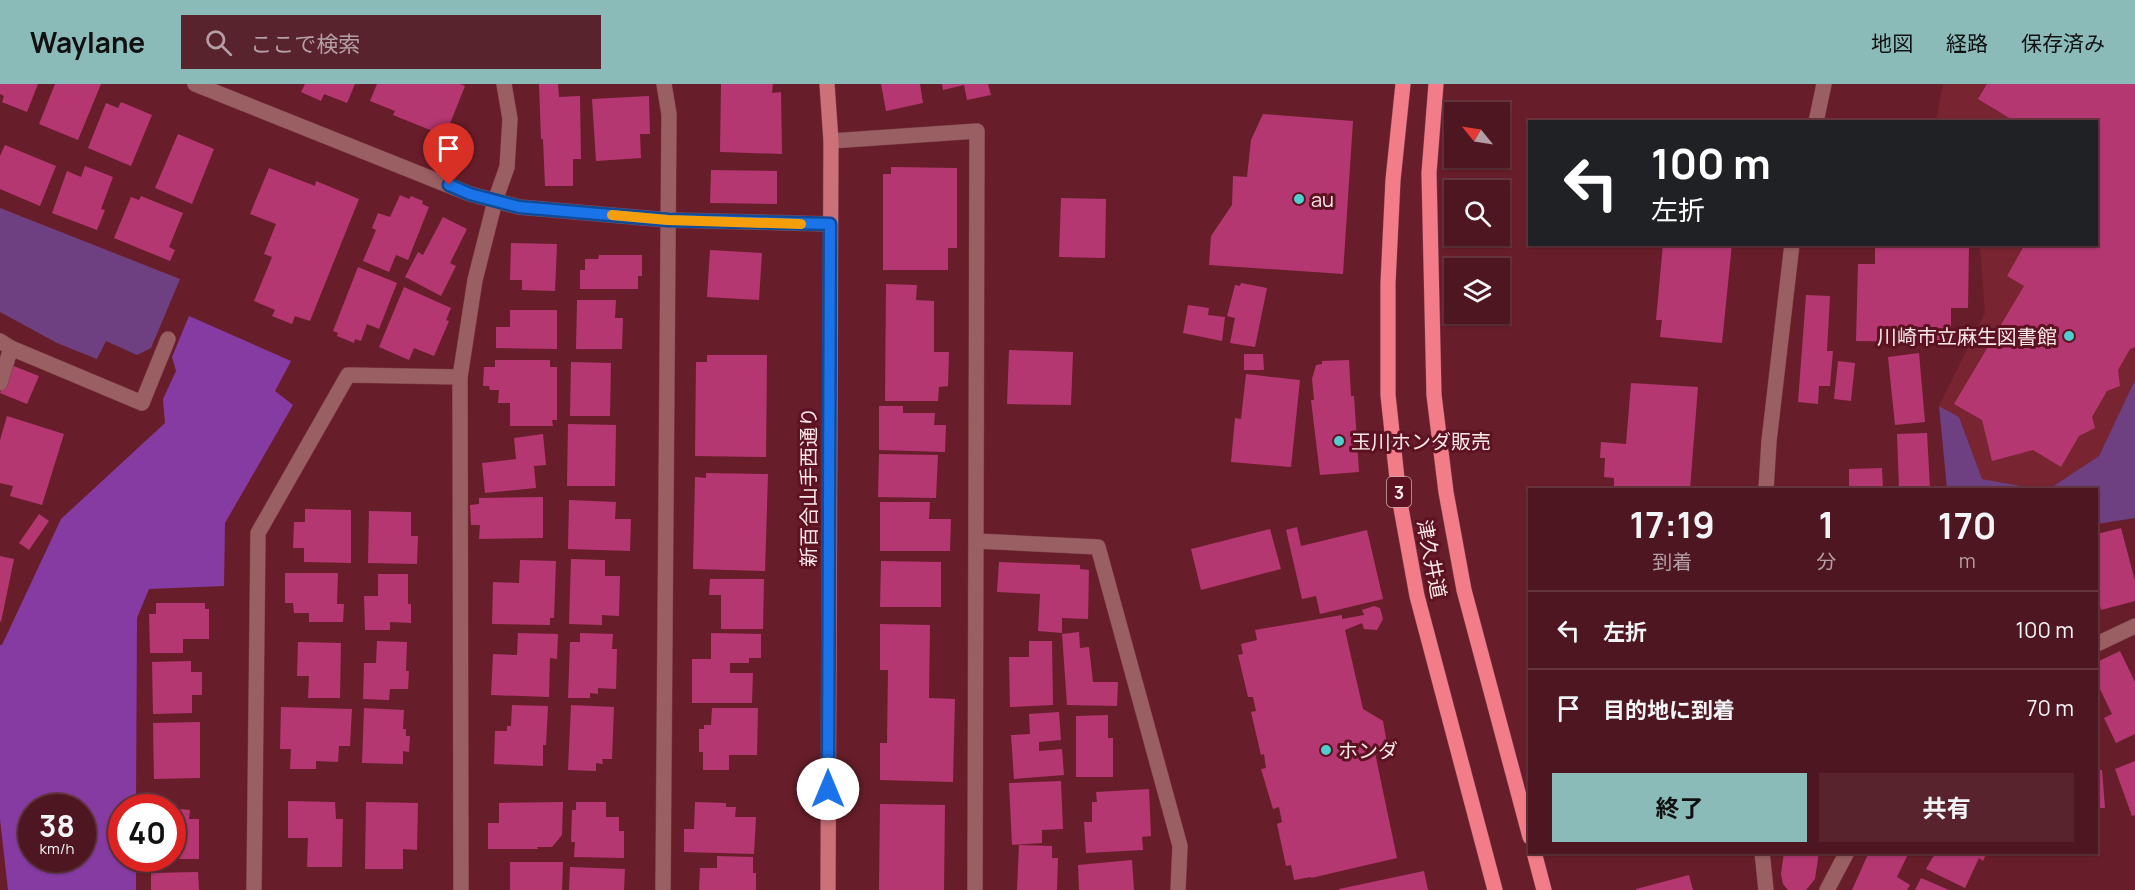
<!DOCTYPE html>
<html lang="ja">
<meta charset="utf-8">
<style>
:root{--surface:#4e1620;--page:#58232d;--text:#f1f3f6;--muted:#b39fa5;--line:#65353e;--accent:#8bbbb9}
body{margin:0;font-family:Manrope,"Noto Sans JP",sans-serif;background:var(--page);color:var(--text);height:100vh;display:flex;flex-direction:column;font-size:22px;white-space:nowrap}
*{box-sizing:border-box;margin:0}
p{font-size:20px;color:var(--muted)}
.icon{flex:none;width:33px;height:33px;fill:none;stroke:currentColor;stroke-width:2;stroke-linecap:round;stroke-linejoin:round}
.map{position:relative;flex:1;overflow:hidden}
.panel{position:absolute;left:1528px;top:404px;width:570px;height:366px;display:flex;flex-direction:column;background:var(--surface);border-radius:0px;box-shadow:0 2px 4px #0004,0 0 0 2px var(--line)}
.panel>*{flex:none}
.banner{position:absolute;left:1528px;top:36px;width:570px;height:126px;border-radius:0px;box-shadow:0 2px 4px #0004,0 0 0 2px var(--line);background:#202124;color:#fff;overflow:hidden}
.needle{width:39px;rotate:300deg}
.controls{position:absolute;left:1444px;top:18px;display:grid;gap:12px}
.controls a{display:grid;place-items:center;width:66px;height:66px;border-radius:0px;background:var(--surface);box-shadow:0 2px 4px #0004,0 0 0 2px var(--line);font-size:30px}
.speed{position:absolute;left:18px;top:710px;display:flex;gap:12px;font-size:30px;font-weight:700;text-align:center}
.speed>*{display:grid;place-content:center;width:78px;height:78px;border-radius:50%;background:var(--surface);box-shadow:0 2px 4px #0004,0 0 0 2px var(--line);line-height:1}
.speed small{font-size:15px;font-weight:400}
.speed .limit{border:9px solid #d22;background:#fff;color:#111}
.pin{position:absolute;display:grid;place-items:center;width:51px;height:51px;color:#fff;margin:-62px -26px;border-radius:50% 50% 50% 0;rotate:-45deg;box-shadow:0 0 6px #0007}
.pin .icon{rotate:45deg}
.me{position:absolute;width:66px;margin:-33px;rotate:0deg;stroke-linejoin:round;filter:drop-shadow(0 0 4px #0008)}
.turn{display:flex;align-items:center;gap:21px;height:126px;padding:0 24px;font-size:27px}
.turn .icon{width:78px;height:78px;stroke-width:2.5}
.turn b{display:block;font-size:42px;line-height:51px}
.eta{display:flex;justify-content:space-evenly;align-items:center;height:102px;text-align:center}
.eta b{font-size:36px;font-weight:700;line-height:42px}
.cta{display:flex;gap:12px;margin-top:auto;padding:12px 24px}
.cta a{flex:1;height:69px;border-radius:0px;background:var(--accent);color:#111;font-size:24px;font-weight:700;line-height:69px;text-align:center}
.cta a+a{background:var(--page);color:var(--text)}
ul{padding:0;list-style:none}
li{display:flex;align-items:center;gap:18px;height:78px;padding:0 24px;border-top:2px solid var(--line)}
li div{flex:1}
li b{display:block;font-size:22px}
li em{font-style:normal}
header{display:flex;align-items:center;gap:36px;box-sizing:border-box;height:84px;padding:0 30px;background:var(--accent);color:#111}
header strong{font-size:28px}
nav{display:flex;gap:33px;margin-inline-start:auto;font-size:21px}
.search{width:420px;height:54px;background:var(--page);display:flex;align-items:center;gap:15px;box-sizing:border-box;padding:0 21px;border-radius:0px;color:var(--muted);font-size:22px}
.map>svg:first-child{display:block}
</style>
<header>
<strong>Waylane</strong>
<div class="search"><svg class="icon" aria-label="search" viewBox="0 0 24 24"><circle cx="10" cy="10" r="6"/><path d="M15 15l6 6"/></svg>ここで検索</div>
<nav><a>地図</a><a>経路</a><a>保存済み</a></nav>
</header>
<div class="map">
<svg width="2135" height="806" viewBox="0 0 2135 806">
<rect width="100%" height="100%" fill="#681e2a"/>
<path fill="#782531" d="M1943 0H2135V296L2099 372 2049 405H2038L1982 395 1959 333 1939 322 1985 229 1980 161 2097 160V38H1936Z"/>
<g fill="#6e4082">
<path d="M0 124 180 195 151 264 137 271 106 257 97 275 57 259 0 228Z"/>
<path d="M2135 296V434L2097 440V405H2049L2099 372Z"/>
<path d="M1939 322 1959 333 1982 395 2038 405H1947Z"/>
</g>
<path fill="#863ba2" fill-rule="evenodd" d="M189 232 291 277 275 307 293 321 225 439 224 502 149 505 137 534 136 723H122V774H136V806H8L0 735V561H2L61 435 165 339 163 315 176 287 172 273ZM32 723H82V774H32Z"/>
<g fill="#b43772">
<path d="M0 0H38L27 28 2 18 4 12 0 10Z"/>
<path d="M55 0H101L78 56 39 40Z"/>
<path d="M305 0H355L347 19 324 10 321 17 301 8Z"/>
<path d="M377 0H460L465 2 445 52 393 31 395 27 370 17Z"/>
<path d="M539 0H558L559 13 580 12 581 75H573V102H545L543 55H541Z"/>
<path d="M721 0H773L772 9 781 8 782 70 720 68Z"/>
<path d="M881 0H920L923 19 886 27Z"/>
<path d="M942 0H988L991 11 967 16 964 1 943 6Z"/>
<path d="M1987 0H2135V263L2130 265 2118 286 2120 302 2107 307 2092 333 2095 344 2079 352 2061 383 2033 366 1992 377 1982 336 1954 320 2024 202 2007 192 2025 160H2097V38H2016L1978 15Z"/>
<path d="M649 12 650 50H640L641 74 596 77 592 15Z"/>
<path d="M121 18 152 31 131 82 88 64 106 19 118 24Z"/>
<path d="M1263 30 1353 37 1343 190 1209 181 1211 152 1232 121 1233 92 1247 93 1251 56Z"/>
<path d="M178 50 214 65 192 120 155 104Z"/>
<path d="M5 61 56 82 40 122 0 105V72Z"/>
<path d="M85 82 113 93 101 125 105 126 97 146 52 129 67 87 81 93Z"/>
<path d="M891 83 957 84V164H948V186H883V90H891Z"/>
<path d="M269 84 315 102 316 97 359 115 310 237 295 232 292 240 272 232 275 226 254 217 272 173 264 170 276 140 250 130Z"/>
<path d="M711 86 777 87V120L710 119Z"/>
<path d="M400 111 409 115 411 112 423 117 422 120 429 123 408 176 396 171 389 188 363 177 376 146 372 144 378 129 390 133Z"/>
<path d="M141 112 183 129 169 163 175 166 170 177 114 154 131 113 139 116Z"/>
<path d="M1061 114 1106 115 1105 174 1059 173Z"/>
<path d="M443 133 467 145 450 179 456 182 441 212 405 193 418 168 423 171Z"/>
<path d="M511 159 557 160 555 207 522 206V196H510Z"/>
<path d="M1663 160H1732L1722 259 1660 253 1662 236H1656Z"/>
<path d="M1875 160H1969L1968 224H1951V247H1944L1943 258 1856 257 1858 180H1875Z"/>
<path d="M710 166 762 169 759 216 707 213Z"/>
<path d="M599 171H642V192H638V205H580V186H585V175H598Z"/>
<path d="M358 183 397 199 379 245 367 240 361 257 355 255 354 259 337 252 338 249 333 247Z"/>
<path d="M1241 199 1267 204 1255 263 1230 259 1235 234 1227 232 1235 201 1240 202Z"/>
<path d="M886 200 917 201 916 216 934 217V268H949L948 302 939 303 938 317H885Z"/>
<path d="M404 203 451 224 446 236 449 237 434 272 414 264 409 276 379 263Z"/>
<path d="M1806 211 1830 212 1827 267H1833L1830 302H1819L1818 320 1798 318Z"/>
<path d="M577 216H616L615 234H623L622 265H576Z"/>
<path d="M1188 221 1209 224 1208 231 1225 233 1222 257 1183 249Z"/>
<path d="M510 226H557V265L496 264V243H510Z"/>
<path d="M1009 266 1073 268 1071 321 1007 320Z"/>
<path d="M1919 269 1925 338 1895 341 1888 273Z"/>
<path d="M1244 270H1263L1264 286H1244Z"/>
<path d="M707 271H767L766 373 695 372 696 278H707Z"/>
<path d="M495 276H550V283H557V336H552L553 342H510V319H498L499 306H490L489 302H483L484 283H495Z"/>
<path d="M1349 276 1351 312H1354L1359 388 1320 391 1311 316H1314L1312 295 1316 281 1322 280V277Z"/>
<path d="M1838 277 1855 279 1851 317 1834 315Z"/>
<path d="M571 278 611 279 610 332H570Z"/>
<path d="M11 281 39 292 27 320 0 309Z"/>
<path d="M1246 290 1300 296 1291 383 1231 378 1235 334 1241 335Z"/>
<path d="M1631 299 1698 303 1690 405 1614 402V394L1604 393 1605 374H1600L1601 358 1626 360Z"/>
<path d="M879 322H903V329H935L934 341H946L945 368 879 366Z"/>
<path d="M7 332 64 350 42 421 10 412 13 402 0 399V356Z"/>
<path d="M568 340 616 341 615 402H567Z"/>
<path d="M1927 349 1930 404 1899 405 1897 350Z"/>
<path d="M543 350 546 381 534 382 536 404 485 409 482 379 516 375 514 354Z"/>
<path d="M879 370 938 371 936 414 878 413Z"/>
<path d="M1882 384 1883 405H1849V385Z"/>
<path d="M706 389 768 390 765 487 693 485 695 393 706 394Z"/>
<path d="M543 413V454L479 455 480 441H471L470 421 479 420V414Z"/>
<path d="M569 416 616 418 615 435H631L630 467 568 465Z"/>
<path d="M880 418H930L929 435H951L950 467H880Z"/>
<path d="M305 425 351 426V479L304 478V464H293L294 438H305Z"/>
<path d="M369 427 411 428V452H418L417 480 368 479Z"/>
<path d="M39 430 49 437 29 466 19 459Z"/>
<path d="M1297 443 1301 462 1367 446 1383 515 1320 530 1316 512 1302 515 1286 446Z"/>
<path d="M2121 444 2135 497V517L2101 526 2097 509V450Z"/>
<path d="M1270 445 1281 485 1201 506 1191 465Z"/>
<path d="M0 472 14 475 1 538 0 537Z"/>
<path d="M571 475 605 476V492H620L619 532 602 531V541L569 540Z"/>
<path d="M520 476 556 477 554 534H550V541L492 540 493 498 519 499Z"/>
<path d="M881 477 941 478V523H880Z"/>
<path d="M999 478 1080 481V485L1089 486 1088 535 1062 534V549L1038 547 1040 510 997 508Z"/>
<path d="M285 489H338L337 520H344L343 538H309V529H294L293 519H285Z"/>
<path d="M378 490H408V520H411V539L390 538V546H365L364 512H378Z"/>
<path d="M710 495H764L763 545H721V511H709Z"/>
<path d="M156 519H205V525H209V555H183V569H150L149 530H156Z"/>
<path d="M1374 522 1380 524 1383 535 1377 546 1364 545 1362 539 1345 546 1363 625 1383 637 1388 666 1375 669 1397 774 1311 794V793L1294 796 1291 781 1286 782 1277 740 1282 738 1279 723 1273 725 1261 685 1266 684 1264 670 1261 671 1251 628 1256 627 1253 613H1248L1238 571 1243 570 1241 560 1257 556 1255 546 1342 531V535L1364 531 1362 526Z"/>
<path d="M880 540 930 541 929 614 955 615 953 698 880 696V659H887L888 586H880Z"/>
<path d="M1079 548 1080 564 1089 563 1093 598H1118L1117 622 1067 621 1062 550Z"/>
<path d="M518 549 558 550 557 575 550 574 549 613 491 611 493 570 517 571Z"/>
<path d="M580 549 613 550 612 565H617L616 605 598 604V610L590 609V614H568L570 558H580Z"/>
<path d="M711 549 761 550V574H749V579H730V589H753L752 619H692V575H711Z"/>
<path d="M377 557 407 558 406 587H409L408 605H390L389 616 363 615 364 579H376Z"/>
<path d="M1029 557H1052L1053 621 1010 623 1009 573H1029Z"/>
<path d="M298 558 341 559 340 614H308L309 592H297Z"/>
<path d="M2120 567 2135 598V650L2116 659 2104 634 2112 630 2097 599V578Z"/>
<path d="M191 577V588H202V611H192V629L153 630 152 578Z"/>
<path d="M512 621 548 622 546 661H543V682L494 680 495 647H507V642H511Z"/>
<path d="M571 621 614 623 612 675H602L603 680 596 679V687L568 686Z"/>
<path d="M281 623 352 625 350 662H339L338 678 316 677V685H290L291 665H280Z"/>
<path d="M364 624 404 626 403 645H406V652H410L409 668 403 667V680L362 679Z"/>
<path d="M712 624H758L757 671H729V686H703V668H699V645H704V641H711Z"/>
<path d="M1059 628 1061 656 1039 658V667L1062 665 1064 691 1014 695 1011 651 1030 650 1029 630Z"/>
<path d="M1108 631V654H1113V693H1076V632Z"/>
<path d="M200 638V694L154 695 153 639Z"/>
<path d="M2135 677V731L2132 732 2115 685Z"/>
<path d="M2097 686H2102L2105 724H2097Z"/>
<path d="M1061 697 1063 745 1042 746V759L1012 761 1009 699Z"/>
<path d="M1149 705 1151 752 1142 753 1143 766 1086 769 1084 738H1092V718H1097L1096 708Z"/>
<path d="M288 717 335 718 336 735H343L342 783H307L308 754H288Z"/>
<path d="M366 718 418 719 417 766 403 765V785H365Z"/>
<path d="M563 718 562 751 552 763H537L538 765H488V739H499V719Z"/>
<path d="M576 718H606V733H619V747H624V774L574 773 575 758H571L572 726H576Z"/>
<path d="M695 718 726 719V723H736L735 733H756L754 770 684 768V745H694Z"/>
<path d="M880 720 945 721 944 806H879Z"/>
<path d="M172 724 190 726 189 735H199V775H172Z"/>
<path d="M1019 761 1052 762V774H1058L1057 806H1017Z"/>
<path d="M1784 768H1819L1815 795 1806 806H1788L1783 800 1781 790Z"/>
<path d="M1869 768H1909L1897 793 1910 801 1907 806H1852Z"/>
<path d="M1936 768H1987L1983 777 1979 774 1965 804 1926 785Z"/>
<path d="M717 772 753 773V789H756V806H699L700 784H717Z"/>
<path d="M1132 776 1134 806H1079L1078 781Z"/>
<path d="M510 778H563L562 806H510Z"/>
<path d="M570 783 625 785 624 806H569Z"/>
<path d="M1424 787 1428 806H1339V805Z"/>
<path d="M198 788 199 806H151V789Z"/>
<path d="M1689 791 1693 806H1636V805Z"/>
<path d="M1921 794 1949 806H1915Z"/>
</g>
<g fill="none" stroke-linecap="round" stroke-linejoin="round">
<g stroke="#7f3e48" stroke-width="16">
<g id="street">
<path d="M195 0 470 110 519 123 668 136 830 140"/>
<path d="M1816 38 1824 0"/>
<path d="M831 57 977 47 975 806"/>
<path d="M0 257 11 264 142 319 168 255"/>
<path d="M0 299 11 264"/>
<path d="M1766 405 1769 357 1792 160"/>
<path d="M976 457 1098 463 1180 762 1178 806"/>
<path d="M2097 560 2135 542"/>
<path d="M1762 768 1766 806"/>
<path d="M254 806 258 449 348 291 460 293"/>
<path d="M461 806 460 293 475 196 495 117 507 83 510 35 504 0"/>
<path d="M663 806 669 30 664 0"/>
<path d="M1827 806 1847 768"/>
</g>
</g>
<g stroke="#7f3e48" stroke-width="16">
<path id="secondary" d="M827 0 831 57 828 806"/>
</g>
<g stroke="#7f3e48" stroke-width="16">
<g id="primary">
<path d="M1403 0 1393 96 1388 199V311L1399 413 1417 512 1495 806"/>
<path d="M1436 0 1429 89 1434 311 1446 408 1464 506 1530 753"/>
<path d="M1534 768 1544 806"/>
</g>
</g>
<use href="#street" stroke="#995f63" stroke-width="15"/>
<use href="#secondary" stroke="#cc7178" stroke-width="15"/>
<use href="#primary" stroke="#f27d88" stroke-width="15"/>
</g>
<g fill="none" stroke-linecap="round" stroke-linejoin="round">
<g stroke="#114b97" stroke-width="15">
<path id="route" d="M449 101 470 110 519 123 668 136 830 140 828 705"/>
</g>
<use href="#route" stroke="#1a73e8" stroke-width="10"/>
<path stroke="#f59e0b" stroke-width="10" d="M612 131 668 136 801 140"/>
</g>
<g fill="#52cdcd" stroke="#5c1220" stroke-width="2">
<circle cx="1299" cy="115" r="6"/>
<circle cx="2069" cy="252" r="6"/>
<circle cx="1339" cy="357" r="6"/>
<circle cx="1326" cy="666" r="6"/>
</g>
<g text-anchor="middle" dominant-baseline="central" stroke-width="6" stroke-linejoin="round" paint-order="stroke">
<rect fill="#5c1220" stroke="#cba7ac" stroke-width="1.5" x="1387" y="393" width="24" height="30" rx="4.5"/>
<g font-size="18" font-weight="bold" fill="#fae7e8">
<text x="1399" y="408">3</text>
</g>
<g font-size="20" fill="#fae7e8" stroke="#5c1220" text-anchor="start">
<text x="1311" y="115">au</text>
<text x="2057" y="252" text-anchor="end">川崎市立麻生図書館</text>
<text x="1351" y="357">玉川ホンダ販売</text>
<text x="1338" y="666">ホンダ</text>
</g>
<g font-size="20" fill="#fae7e8" stroke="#5c1220">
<text transform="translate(808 403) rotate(-90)">新百合山手西通り</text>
<text transform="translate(1432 475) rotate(79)">津久井道</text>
</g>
</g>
</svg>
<div class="controls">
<a><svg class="needle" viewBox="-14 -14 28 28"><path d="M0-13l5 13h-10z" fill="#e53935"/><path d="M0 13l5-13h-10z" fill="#b39fa5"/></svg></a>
<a><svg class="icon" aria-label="search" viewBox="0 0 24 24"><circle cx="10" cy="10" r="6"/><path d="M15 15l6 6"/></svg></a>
<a><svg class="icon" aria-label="layers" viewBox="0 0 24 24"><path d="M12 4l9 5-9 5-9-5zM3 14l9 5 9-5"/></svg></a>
</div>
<div class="speed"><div>38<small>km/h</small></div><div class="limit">40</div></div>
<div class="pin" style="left:449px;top:101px;background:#d93025"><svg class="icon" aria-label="arrive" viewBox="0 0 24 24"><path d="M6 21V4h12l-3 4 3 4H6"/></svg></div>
<svg class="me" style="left:828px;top:705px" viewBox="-20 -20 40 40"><circle r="19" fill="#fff"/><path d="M0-13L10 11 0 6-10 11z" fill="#1a73e8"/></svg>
<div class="banner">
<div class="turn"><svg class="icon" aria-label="left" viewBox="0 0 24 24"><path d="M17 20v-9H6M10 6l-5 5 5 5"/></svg><div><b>100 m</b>左折</div></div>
</div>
<section class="panel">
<div class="eta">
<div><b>17:19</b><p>到着</p></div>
<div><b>1</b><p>分</p></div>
<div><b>170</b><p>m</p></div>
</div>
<ul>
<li><svg class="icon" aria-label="left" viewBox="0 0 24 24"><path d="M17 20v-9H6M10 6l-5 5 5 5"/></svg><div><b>左折</b></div><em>100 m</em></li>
<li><svg class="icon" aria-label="arrive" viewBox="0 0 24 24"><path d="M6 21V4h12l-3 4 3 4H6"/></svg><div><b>目的地に到着</b></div><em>70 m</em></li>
</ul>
<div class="cta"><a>終了</a><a>共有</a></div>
</section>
</div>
